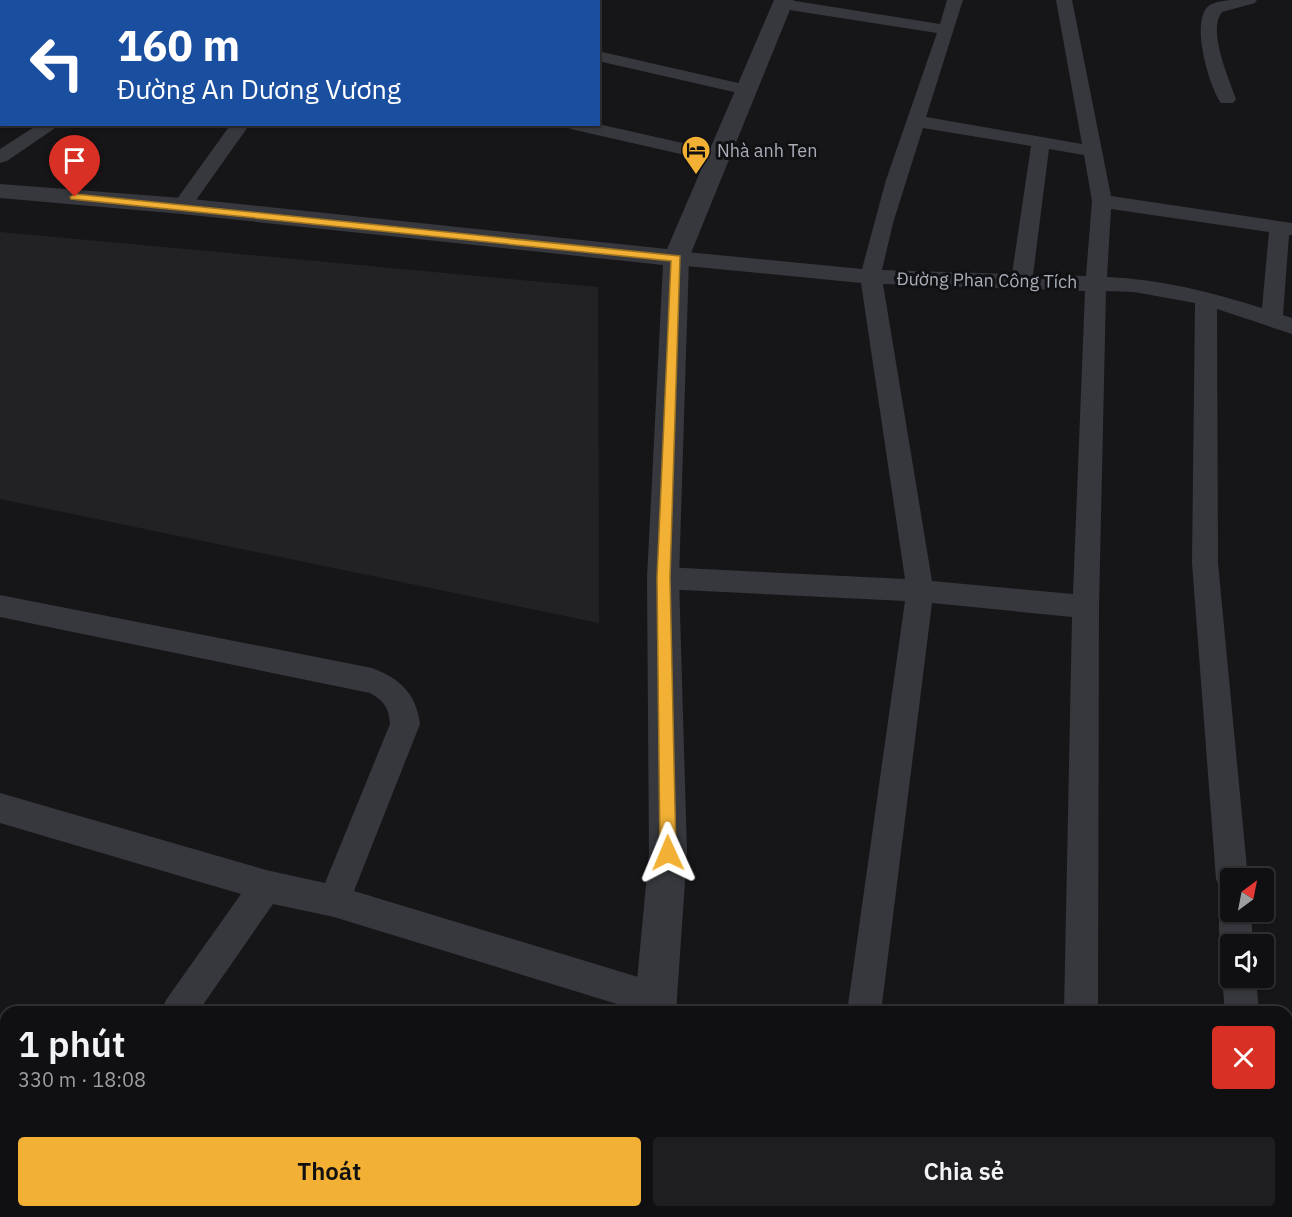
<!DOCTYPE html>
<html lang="vi">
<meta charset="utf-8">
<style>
:root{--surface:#101012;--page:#1e1e20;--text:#f1f3f6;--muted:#9c9d9f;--line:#303032;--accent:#f2b134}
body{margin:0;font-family:"IBM Plex Sans",sans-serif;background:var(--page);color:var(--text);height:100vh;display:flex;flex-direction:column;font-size:22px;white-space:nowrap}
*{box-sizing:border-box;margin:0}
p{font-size:20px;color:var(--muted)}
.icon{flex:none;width:33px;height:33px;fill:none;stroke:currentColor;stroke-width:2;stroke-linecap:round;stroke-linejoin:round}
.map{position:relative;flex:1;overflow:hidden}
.side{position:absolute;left:0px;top:1006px;width:1293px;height:212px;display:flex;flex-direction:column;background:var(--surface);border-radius:18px 18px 0 0;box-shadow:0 2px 4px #0004,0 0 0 2px var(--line)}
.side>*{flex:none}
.hud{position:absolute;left:0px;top:0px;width:600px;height:126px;box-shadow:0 2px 4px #0004,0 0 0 2px var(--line);background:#1a4fa0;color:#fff;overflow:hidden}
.needle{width:39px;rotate:32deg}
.fabs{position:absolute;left:1220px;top:868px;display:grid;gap:12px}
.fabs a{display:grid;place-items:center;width:54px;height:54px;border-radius:6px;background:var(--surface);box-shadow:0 2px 4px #0004,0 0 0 2px var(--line);font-size:30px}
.pin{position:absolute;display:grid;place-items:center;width:51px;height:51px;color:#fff;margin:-62px -26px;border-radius:50% 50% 50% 0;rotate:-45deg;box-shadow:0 0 6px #0007}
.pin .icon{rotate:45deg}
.me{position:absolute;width:66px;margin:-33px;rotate:359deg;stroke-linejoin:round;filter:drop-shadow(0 0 4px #0008)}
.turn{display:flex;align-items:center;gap:21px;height:126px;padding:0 18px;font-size:27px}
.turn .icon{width:78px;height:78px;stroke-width:2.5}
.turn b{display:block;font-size:42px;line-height:51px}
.round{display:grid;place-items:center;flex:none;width:63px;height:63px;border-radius:6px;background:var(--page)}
.headline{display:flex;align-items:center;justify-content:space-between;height:102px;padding:0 18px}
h1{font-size:36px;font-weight:600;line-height:45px}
.button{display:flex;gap:12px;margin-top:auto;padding:12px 18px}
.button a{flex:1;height:69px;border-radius:6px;background:var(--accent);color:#111;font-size:24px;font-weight:600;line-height:69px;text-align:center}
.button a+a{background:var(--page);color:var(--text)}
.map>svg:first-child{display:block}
</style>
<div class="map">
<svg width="1292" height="1217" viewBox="0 0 1292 1217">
<rect width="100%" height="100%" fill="#161618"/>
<path fill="#222225" d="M0 232 598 287 599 623 0 499Z"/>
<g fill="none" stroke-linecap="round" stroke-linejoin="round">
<g fill="#37383d" fill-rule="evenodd">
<path d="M7 0H25L6 2Z"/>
<path d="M108 0H126L107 2Z"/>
<path d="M233 0H250L232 2Z"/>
<path d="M410 0H430L431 2H411Z"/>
<path d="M789 0 940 24 947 0H963L926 117 1082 144 1056 0H1072L1111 196 1292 223V235H1289L1283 315 1292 318V334L1217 309 1218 563 1248 879H1230V894L1221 890 1216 879 1192 563 1195 303 1134 292 1106 291 1099 607 1098 1012H1064L1072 617 932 603 881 1012H847L905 601 663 589 654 586 650 578 654 570 663 567 905 579 861 283 676 265 669 263 666 258 669 253 676 251 862 269 886 180 937 33 783 9 775 4 777 1ZM923 128 1031 146 1012 274 882 270 893 223ZM1049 149 1084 155 1092 201 1086 276 1033 275ZM1111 209 1269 232 1262 308C1211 292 1160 279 1107 277ZM883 284 1085 291 1073 594 932 581Z"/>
<path d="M1229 0H1257L1255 3 1222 12C1207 30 1229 79 1236 99L1233 103H1221C1209 86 1189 18 1210 5 1215 2 1224 1 1229 0Z"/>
<path d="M598 51 747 85 753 86 756 90 753 94 747 95 598 61Z"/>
<path d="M0 60H2L0 71Z"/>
<rect x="0" y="99" width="2" height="11"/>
<path d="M39 124H61L7 161 0 163V149Z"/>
<path d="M231 124H250L189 210 182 212 175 210 172 206Z"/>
<path d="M566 124H598L727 153 729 157 727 161 720 163 575 130 568 128Z"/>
<path d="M0 595 372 668C400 679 416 693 420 724L354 891 658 983 670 988 675 1000 670 1012H643L334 917 273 904 198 1012H161L166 1000 241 894 0 823V793L266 870 325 883 390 724C389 708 384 701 370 693L0 617Z"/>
<path d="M1230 898V912H1251L1253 945H1230V959L1225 957C1218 939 1216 918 1224 901Z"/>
<path d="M1230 965V978H1256L1259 1012H1225L1222 978 1227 966Z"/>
<path d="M0 1125 6 1127V1163L0 1161Z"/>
<path d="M19 1212H59L57 1217H17Z"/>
<path d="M258 1212H300L301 1215 300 1217H260Z"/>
<rect x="1060" y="1212" width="38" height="5"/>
<path d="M1136 1212H1190L1192 1217H1138Z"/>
<rect x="1238" y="1212" width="38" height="5"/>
</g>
<g fill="#37383d" fill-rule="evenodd">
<path d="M774 0H794L689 258 679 578 687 853 676 1012H634L649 853 647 578 663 265 182 214 0 198V184L182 198 667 249Z"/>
<path d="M596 1212H642L641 1217H595Z"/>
</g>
</g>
<path fill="#f2b134" stroke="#9d7322" stroke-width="1.5" d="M75 194 680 256 670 578 676 853 674 859 668 861 662 859 660 853 657 578 671 261 71 199 70 197Z"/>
<defs>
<g id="hotel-pin" transform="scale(1.5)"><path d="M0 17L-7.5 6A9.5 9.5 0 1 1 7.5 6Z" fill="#f2b134" stroke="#111113"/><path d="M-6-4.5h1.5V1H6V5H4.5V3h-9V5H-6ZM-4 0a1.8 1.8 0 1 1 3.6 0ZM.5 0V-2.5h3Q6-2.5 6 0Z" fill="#111"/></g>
</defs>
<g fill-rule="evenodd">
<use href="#hotel-pin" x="696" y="150"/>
</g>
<g text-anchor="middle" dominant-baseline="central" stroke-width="6" stroke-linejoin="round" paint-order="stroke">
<g font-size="18" fill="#a8adb8" stroke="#111113" text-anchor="start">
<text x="717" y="150">Nhà anh Ten</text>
</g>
<g font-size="18" fill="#a8adb8" stroke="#111113">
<text transform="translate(987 280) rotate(1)">Đường Phan Công Tích</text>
</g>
</g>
</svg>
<div class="fabs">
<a><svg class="needle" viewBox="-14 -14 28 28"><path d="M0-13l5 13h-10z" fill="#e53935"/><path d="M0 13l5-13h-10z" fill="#9c9d9f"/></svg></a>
<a><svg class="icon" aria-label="sound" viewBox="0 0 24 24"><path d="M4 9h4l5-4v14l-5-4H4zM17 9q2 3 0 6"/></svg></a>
</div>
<div class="pin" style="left:75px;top:197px;background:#d93025"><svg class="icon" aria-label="arrive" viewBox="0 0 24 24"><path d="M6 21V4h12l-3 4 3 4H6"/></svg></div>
<svg class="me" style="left:668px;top:853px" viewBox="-20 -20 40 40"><path d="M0-17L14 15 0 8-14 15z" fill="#f2b134" stroke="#fff" stroke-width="4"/></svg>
<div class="hud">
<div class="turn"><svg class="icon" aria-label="left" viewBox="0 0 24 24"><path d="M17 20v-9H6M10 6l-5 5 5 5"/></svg><div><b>160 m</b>Đường An Dương Vương</div></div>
</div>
<section class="side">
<div class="headline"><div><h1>1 phút</h1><p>330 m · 18:08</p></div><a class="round" style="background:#d93025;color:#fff"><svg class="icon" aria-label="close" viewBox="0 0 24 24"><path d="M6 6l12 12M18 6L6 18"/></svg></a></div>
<div class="button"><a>Thoát</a><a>Chia sẻ</a></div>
</section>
</div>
